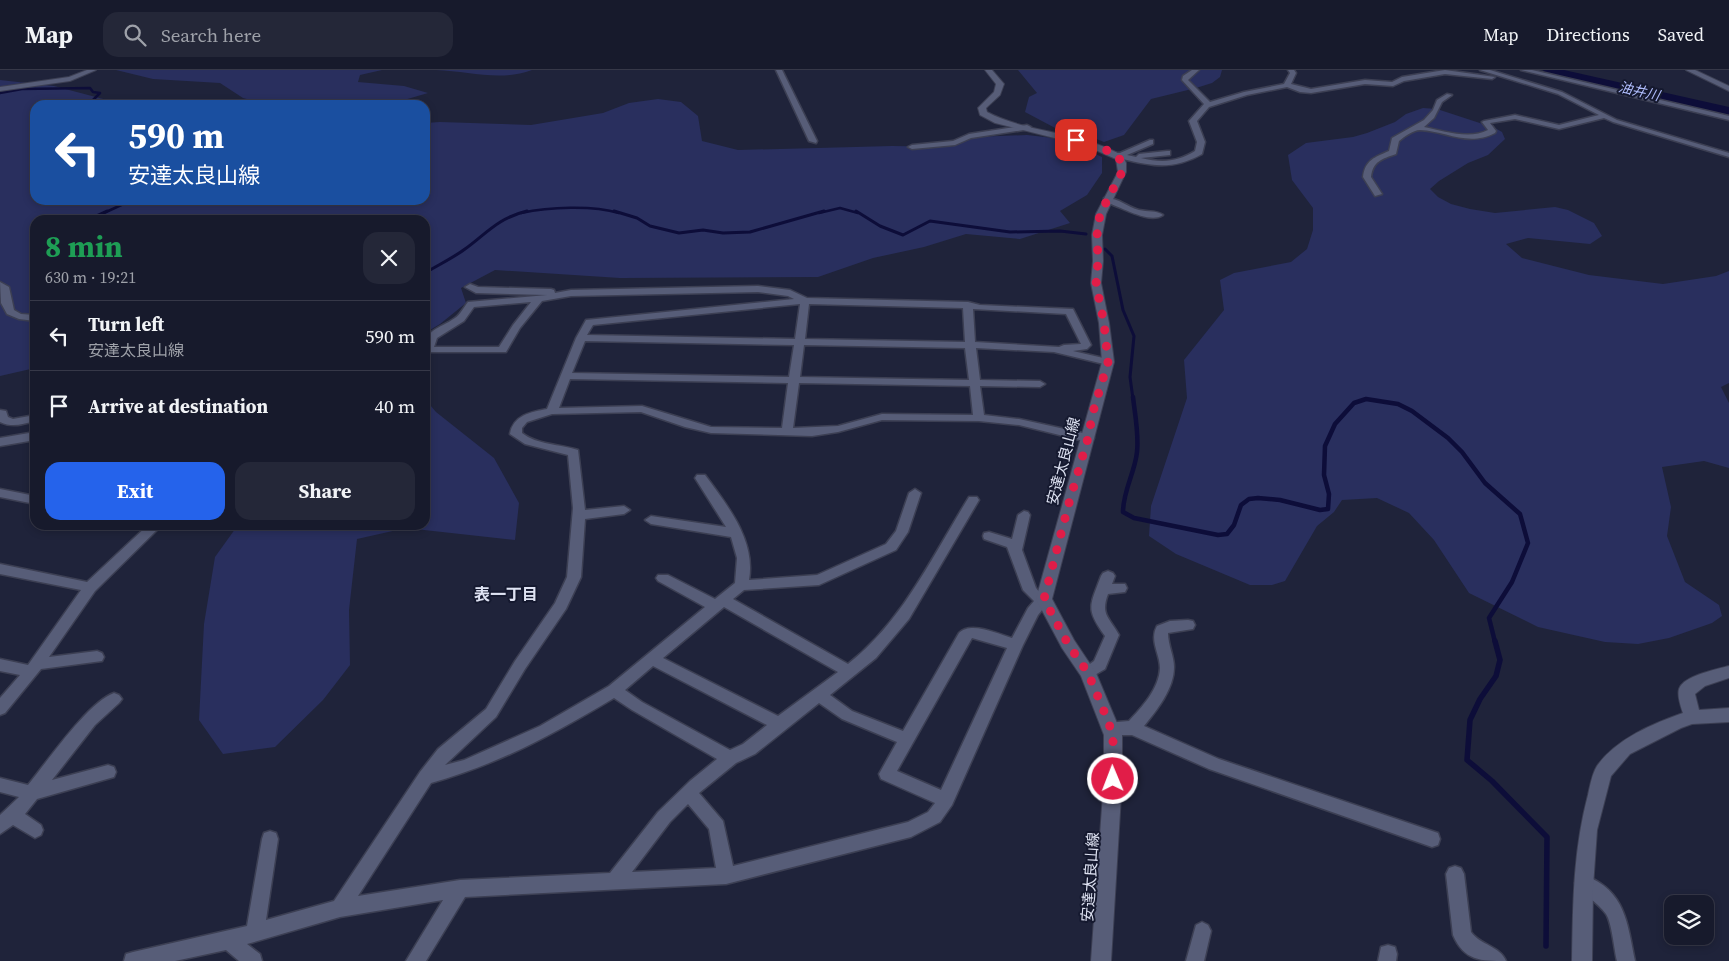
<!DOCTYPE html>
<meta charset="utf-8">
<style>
:root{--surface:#171a2c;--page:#242738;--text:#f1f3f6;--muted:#9ea1a9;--line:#363848;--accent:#2563eb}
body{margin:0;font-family:"Source Serif 4","Noto Sans JP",serif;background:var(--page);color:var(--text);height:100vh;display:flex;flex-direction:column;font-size:19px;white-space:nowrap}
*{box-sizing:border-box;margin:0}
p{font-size:16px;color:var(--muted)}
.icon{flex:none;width:28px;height:28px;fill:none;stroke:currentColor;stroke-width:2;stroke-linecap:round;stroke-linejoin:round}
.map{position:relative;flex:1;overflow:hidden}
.panel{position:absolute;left:30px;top:145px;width:400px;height:315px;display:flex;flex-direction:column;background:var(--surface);border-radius:15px;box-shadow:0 2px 8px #0003,0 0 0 1px var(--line)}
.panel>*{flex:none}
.hud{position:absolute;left:30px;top:30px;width:400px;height:105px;border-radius:15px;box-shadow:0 2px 8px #0003,0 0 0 1px var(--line);background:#1a4fa0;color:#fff;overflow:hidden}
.fabs{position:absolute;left:1664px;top:825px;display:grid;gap:10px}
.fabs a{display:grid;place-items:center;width:50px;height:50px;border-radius:10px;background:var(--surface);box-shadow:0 2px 8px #0003,0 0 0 1px var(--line);font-size:25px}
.pin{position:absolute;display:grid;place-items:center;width:42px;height:42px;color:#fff;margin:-21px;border-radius:10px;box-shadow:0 2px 8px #0006}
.me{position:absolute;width:55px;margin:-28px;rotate:359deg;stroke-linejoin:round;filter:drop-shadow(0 0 4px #0008)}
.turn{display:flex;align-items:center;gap:18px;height:105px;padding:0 15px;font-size:22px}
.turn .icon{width:65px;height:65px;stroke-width:2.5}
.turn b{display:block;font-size:35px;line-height:42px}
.round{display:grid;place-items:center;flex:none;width:52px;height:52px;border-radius:15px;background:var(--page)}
.overview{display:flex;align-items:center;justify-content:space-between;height:85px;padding:0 15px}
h1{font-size:30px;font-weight:700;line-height:38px;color:#1e9e55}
.primary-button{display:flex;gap:10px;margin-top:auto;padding:10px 15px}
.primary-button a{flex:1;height:58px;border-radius:15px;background:var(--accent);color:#fff;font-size:20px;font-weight:700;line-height:58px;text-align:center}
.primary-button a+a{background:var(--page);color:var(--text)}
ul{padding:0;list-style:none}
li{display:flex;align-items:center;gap:15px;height:70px;padding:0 15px;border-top:1px solid var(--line)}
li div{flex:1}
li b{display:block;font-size:19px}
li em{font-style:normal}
header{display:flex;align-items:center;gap:30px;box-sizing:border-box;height:70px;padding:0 25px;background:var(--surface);border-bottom:1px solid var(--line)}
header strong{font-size:24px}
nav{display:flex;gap:28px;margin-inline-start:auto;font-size:18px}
.search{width:350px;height:45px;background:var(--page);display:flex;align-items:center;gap:12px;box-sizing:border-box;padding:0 18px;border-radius:15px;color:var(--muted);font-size:19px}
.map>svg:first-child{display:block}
</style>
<header>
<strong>Map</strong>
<div class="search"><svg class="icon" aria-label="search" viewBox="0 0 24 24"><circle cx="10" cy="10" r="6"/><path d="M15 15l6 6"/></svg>Search here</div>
<nav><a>Map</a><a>Directions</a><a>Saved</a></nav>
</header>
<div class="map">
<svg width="1729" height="891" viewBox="0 0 1729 891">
<rect width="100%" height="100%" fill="#1f233a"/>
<g fill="#292f5e">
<path d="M116 0H382L360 5 358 12 404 16 428 23 387 35H269L243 28 220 13 153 9Z"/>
<path d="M436 0H532C500 12 469 1 436 0Z"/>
<path d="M1018 0H1222L1220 7 1212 13 1196 18 1151 29 1124 65 1104 72 1086 65 1057 59 1025 42 1029 27 1037 23Z"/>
<path d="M0 10 54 16 126 35H35V130H425V53L440 52 531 55 603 43 629 33 658 29 681 32 698 46 702 71 738 80 892 76 951 77 975 67 1027 65 1062 69 1102 87V103L1087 125 1060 141 1070 153 1020 169 966 164 924 177 873 188 818 207 620 208 495 200 461 218 466 233 440 254 425 263V150H35V238L29 241 35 248V298L0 306Z"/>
<path d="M1423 38 1437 39 1495 58 1502 62 1505 69 1488 85 1468 93 1439 111 1430 119 1438 127 1451 134 1470 139 1495 143 1555 137 1568 140 1594 153 1602 166 1590 174 1528 168 1506 174 1522 188 1589 205 1663 214 1716 206 1729 201V313L1721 317 1729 333V398L1704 391 1662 397 1671 437 1667 466 1685 512 1719 535 1722 546 1712 553 1669 568 1638 574 1605 572 1538 557 1469 523 1434 470 1409 443 1377 428 1342 430 1334 442 1317 456 1285 511 1272 515H1250L1176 484 1149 466 1151 436 1187 328 1184 290 1224 240 1220 210 1234 203 1291 192 1307 179 1313 160V138L1292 110 1288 85 1306 73 1353 67 1367 63 1395 52 1406 44Z"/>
<path d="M425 329 436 342 494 388 519 433 515 470 406 458 357 469 349 540 350 595 323 630 275 677 223 684 199 650 204 554 215 487 238 455H425Z"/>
</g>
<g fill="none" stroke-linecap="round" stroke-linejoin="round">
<g stroke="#0d0d39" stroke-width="2.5">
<path d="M0 23 22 19 90 18 93 22 100 23 93 30 97 35"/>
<path d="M104 143 132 130"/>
<path d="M521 143C549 137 592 135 619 143"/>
<path d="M819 143 840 138 858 143"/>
</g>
<g stroke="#0d0d39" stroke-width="3">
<path d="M614 141 637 148 650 156 679 163 703 160 723 163 750 162 824 141"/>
<path d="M856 141 880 156 903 165 930 151 1010 162 1060 161 1086 164"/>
<path d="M94 150 96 146 107 141"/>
<path d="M208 150 240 147 259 150"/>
<path d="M425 158 427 160 425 163"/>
<path d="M1105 179 1112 186 1123 240 1134 266 1130 307 1133 329"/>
<path d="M425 203C438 195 453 188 465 179 487 163 498 148 527 141"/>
</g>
<path stroke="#0d0d39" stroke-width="4.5" d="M1133 327C1135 345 1139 364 1137 382 1135 402 1123 421 1123 442L1134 448 1218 465 1227 464 1234 455 1241 435 1249 429 1258 428 1280 430 1320 440 1328 439 1329 424 1324 405 1325 376 1335 354 1354 333 1366 329 1398 334 1412 341 1448 368 1462 382 1485 413 1520 444 1528 473 1512 512 1489 548 1495 572"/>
<path stroke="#0d0d39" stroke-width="5.5" d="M1495 571 1500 590 1496 606 1480 629 1470 650 1467 690 1492 711 1547 767 1546 876"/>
<path fill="#0d0d39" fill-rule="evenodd" d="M1543 0H1564L1729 37V45L1602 18 1545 3Z"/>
<g stroke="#3c3f53" stroke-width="3">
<g id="minor">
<path d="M776 0H782L817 71 816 73 809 71Z"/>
<path d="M1192 0H1199L1188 10 1210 32 1244 22 1284 14 1290 3 1288 0H1294L1296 3 1291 14 1311 19 1365 10 1392 12 1402 7 1445 0 1495 7 1492 9 1445 4 1404 11 1393 16 1365 14 1311 23 1300 22 1287 17 1247 25 1209 37 1197 51 1205 72 1202 84C1170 102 1148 95 1114 87V83H1120L1150 70H1153V74L1127 85 1136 87 1139 84 1167 81H1170V85L1141 88C1162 93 1177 92 1195 81L1197 72 1189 51 1204 34 1182 10 1183 6Z"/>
<path d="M1480 0H1490L1562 22 1617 50 1729 83V87L1613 52 1604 48 1559 59 1515 49 1490 53 1496 61 1495 63C1468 77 1446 61 1420 60 1413 60 1404 67 1399 71L1396 84C1382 89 1373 91 1371 107L1382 124 1375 126 1363 107C1365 90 1375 87 1389 81L1392 68 1424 50 1433 40 1437 30 1447 24 1452 25 1442 32 1434 48 1424 57C1443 61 1470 70 1488 60L1482 52 1484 51 1515 45 1559 55 1599 45 1558 24Z"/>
<path d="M1521 0H1532L1729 46V50Z"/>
<path d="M1027 55 1031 57 1030 59 971 68 955 75 912 79 908 77 912 75 953 71 969 64Z"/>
<path d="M1104 128C1118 127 1127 137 1139 140 1147 142 1157 140 1163 145 1149 155 1119 135 1104 132Z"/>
<path d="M0 212 9 217 14 240 21 244 35 245V251L19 249 7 244 1 233Z"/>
<path d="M470 214 478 217 551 219 554 220 555 223 571 220 758 216 790 220 807 228 968 232 980 235 1073 239 1091 275 1087 279 1073 281 1112 290 1113 292 1112 294 1108 295 1054 282 976 278 980 310 1040 311 1045 314 1040 317 980 316 984 345 1019 349 1092 365 1094 368 1092 371 1088 372 1019 355 979 351 882 350 838 362 812 366 711 363 685 357 641 342 552 344 527 352 522 358V363C537 375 560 374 578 380L585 440 624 436 630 440 624 444 585 449 581 507 566 539 525 599 496 647 445 695 464 690 540 656 609 616 705 537 658 511 656 508 658 505H668L715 529 735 513 737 488 731 467 651 454 645 450 651 446 726 457 695 408 697 405H705C727 435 756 470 749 510L817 505 886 474 896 461 909 423 915 419 921 423 908 462 896 480 819 515 744 520 733 529 848 594C903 551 933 485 969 427H977L979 430 909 549 876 588 830 625 852 641 903 661 959 563C971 551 998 564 1012 568L1028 538 1034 531 1023 520 1007 477 984 469 983 466 984 463 989 462 1012 469 1018 445 1024 441 1028 442 1030 445 1022 480 1036 518 1040 523 1049 525 1051 529 1038 545 1023 575 952 735 940 752 911 767 726 814 465 827 426 891H406L443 830 340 847 247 874 260 884 262 891H239L226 880 175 891H124L126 884 133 882 247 856 262 769 264 763 270 761 276 763 278 769 266 850 334 831 420 702 438 679 486 639 515 591 555 533 567 507 573 438 568 385 525 374 510 364C513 345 531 342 547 339L576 268 586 250 794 229 788 226 758 222 571 226 542 231 520 258 506 282H425C425 258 438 260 455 248 460 245 464 237 468 232L547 225 476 223 465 217ZM531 232 513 255 499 277H434L437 268 464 251 474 237ZM800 234 795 269 587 265 593 255ZM809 234 963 238 965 272 805 269ZM973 239 1066 244 1081 274 1064 275 1059 277 975 272ZM585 271 794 275 789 307 572 303ZM804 275 965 278 969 310 800 307ZM570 309 788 313 782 358 711 357 642 336 559 338ZM799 313 970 316 973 345 882 344 838 356 793 358ZM724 537 838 602 778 646 663 588ZM972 568 1007 578 941 720 897 701ZM653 596 767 655 743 674 730 680 642 632 625 620ZM614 628 632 640 717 689 690 711 658 742 610 803 460 810 358 826 431 713C501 693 552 665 614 628ZM819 633 842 649 897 672 879 704 881 709 935 733 928 742 908 752 733 796 723 751 699 723 736 693 755 684ZM688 734 709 759 716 798 632 802 670 752Z"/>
<path d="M0 340 6 341 8 347 13 349 35 345V351C22 354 13 358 0 352Z"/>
<path d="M35 362V370L0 376V368Z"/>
<path d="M0 419 35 426V434L0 427Z"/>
<path d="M148 455H162L95 521 49 587 97 581 102 583 104 587 102 591 41 599 5 643 0 645V628L20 605 0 601V589L28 595 81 520 0 504V494L87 512Z"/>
<path d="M1108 501 1113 503 1115 506 1112 514H1125L1127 518 1125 522 1108 524C1100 545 1110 548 1119 565L1105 599 1088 609 1083 607 1081 603 1083 599 1094 591 1105 566C1085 538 1090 536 1101 506L1103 503Z"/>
<path d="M1188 550 1193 551 1195 555 1193 559 1168 563C1168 575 1174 586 1174 597 1174 619 1157 640 1144 656L1219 689 1438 763 1440 769 1438 775 1432 777 1209 699 1132 665H1111L1106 663 1103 658 1106 653 1129 651C1142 637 1159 619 1160 598 1160 584 1149 570 1157 556L1170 551Z"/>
<path d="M114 623 119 625 122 629 119 633 95 655 52 710 108 695 114 697 116 702 114 707 37 729 25 744 41 755 43 760 41 765 35 768 13 755 0 764V745L19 727 0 722V708L28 715C47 692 88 632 114 623Z"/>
<path d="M1455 796 1461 798 1464 804 1471 862C1480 875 1500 876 1506 891 1481 891 1464 891 1453 865L1446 804 1449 798Z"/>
<path d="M1584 805C1626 821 1627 853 1635 891H1617C1614 879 1612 853 1606 844 1598 832 1580 823 1575 813L1578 807Z"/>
<path d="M1202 852 1208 855 1211 861 1204 891H1186L1196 855Z"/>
<path d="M1388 875 1395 877 1397 884 1396 891H1378L1381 877Z"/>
</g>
</g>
<g stroke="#3c3f53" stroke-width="2">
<g id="tertiary">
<path d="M87 0H96L70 11 0 21V17L69 7Z"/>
<path d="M1686 0H1695L1729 16V21Z"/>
<path d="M1729 596V608L1705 616 1695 624 1699 640 1729 638V652L1692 654 1681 658 1630 684 1611 706 1597 760 1593 817 1592 891H1572C1573 833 1573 782 1588 725 1590 716 1592 704 1597 696 1616 669 1652 654 1683 643 1681 637 1677 626 1679 619 1683 606 1717 599 1729 596Z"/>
</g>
</g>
<g stroke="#3c3f53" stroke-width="2">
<path id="secondary" d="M985 0H992L1004 14 1000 25 986 38 987 42C1029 64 1081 61 1123 86L1126 93V102L1106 144 1102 165 1103 191 1101 213 1109 253 1114 292 1052 529 1074 570 1096 603 1122 665V709L1111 891H1091L1104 709V665L1081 606 1062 578 1036 529 1102 292 1099 253 1091 213 1093 191 1092 165 1096 144 1118 102 1116 89 1086 76 995 53 980 45 978 38 994 22 996 14Z"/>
</g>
<use href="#minor" fill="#575d78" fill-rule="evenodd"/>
<use href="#tertiary" fill="#575d78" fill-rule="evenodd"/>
<use href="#secondary" fill="#575d78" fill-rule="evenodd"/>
</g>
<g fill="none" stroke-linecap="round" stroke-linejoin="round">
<path stroke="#e11d48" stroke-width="9" stroke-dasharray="0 16.2" d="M1076 70 1104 79 1117 85 1122 93V102L1100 144 1097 165 1098 191 1096 214 1104 253 1108 292 1093 342 1088 368 1069 433 1044 529 1068 574 1088 603 1106 646 1113 665V709"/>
</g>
<g text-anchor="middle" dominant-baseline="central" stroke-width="4" stroke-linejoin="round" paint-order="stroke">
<g font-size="14" font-style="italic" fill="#aebbfa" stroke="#15192f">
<text transform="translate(1639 21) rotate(13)">油井川</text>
</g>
<g font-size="15" fill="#dfe3f3" stroke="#15192f">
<text transform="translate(1063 391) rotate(-75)">安達太良山線</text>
<text transform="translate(1090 807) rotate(-86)">安達太良山線</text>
</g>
<g font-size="16" font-weight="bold" fill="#dfe3f3" stroke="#15192f">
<text x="506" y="524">表一丁目</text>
</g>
</g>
</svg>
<div class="fabs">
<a><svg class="icon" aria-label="layers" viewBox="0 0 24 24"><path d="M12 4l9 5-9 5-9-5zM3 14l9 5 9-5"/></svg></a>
</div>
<div class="pin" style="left:1076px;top:70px;background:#d93025"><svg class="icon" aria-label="arrive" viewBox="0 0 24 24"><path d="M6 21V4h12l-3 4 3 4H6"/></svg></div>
<svg class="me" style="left:1113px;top:709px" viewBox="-20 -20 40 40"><circle r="17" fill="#e11d48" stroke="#fff" stroke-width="3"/><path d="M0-11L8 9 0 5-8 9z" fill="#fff"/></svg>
<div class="hud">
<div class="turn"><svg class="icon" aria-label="left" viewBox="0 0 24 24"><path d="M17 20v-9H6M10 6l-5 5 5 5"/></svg><div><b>590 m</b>安達太良山線</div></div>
</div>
<section class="panel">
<div class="overview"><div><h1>8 min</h1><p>630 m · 19:21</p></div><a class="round"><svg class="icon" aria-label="close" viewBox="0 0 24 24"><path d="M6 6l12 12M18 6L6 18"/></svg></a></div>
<ul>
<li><svg class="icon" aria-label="left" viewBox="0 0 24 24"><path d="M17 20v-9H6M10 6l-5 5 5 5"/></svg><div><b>Turn left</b><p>安達太良山線</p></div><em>590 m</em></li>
<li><svg class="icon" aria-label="arrive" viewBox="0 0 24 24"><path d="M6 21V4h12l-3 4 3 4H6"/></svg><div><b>Arrive at destination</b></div><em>40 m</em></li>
</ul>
<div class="primary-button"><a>Exit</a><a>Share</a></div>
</section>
</div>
